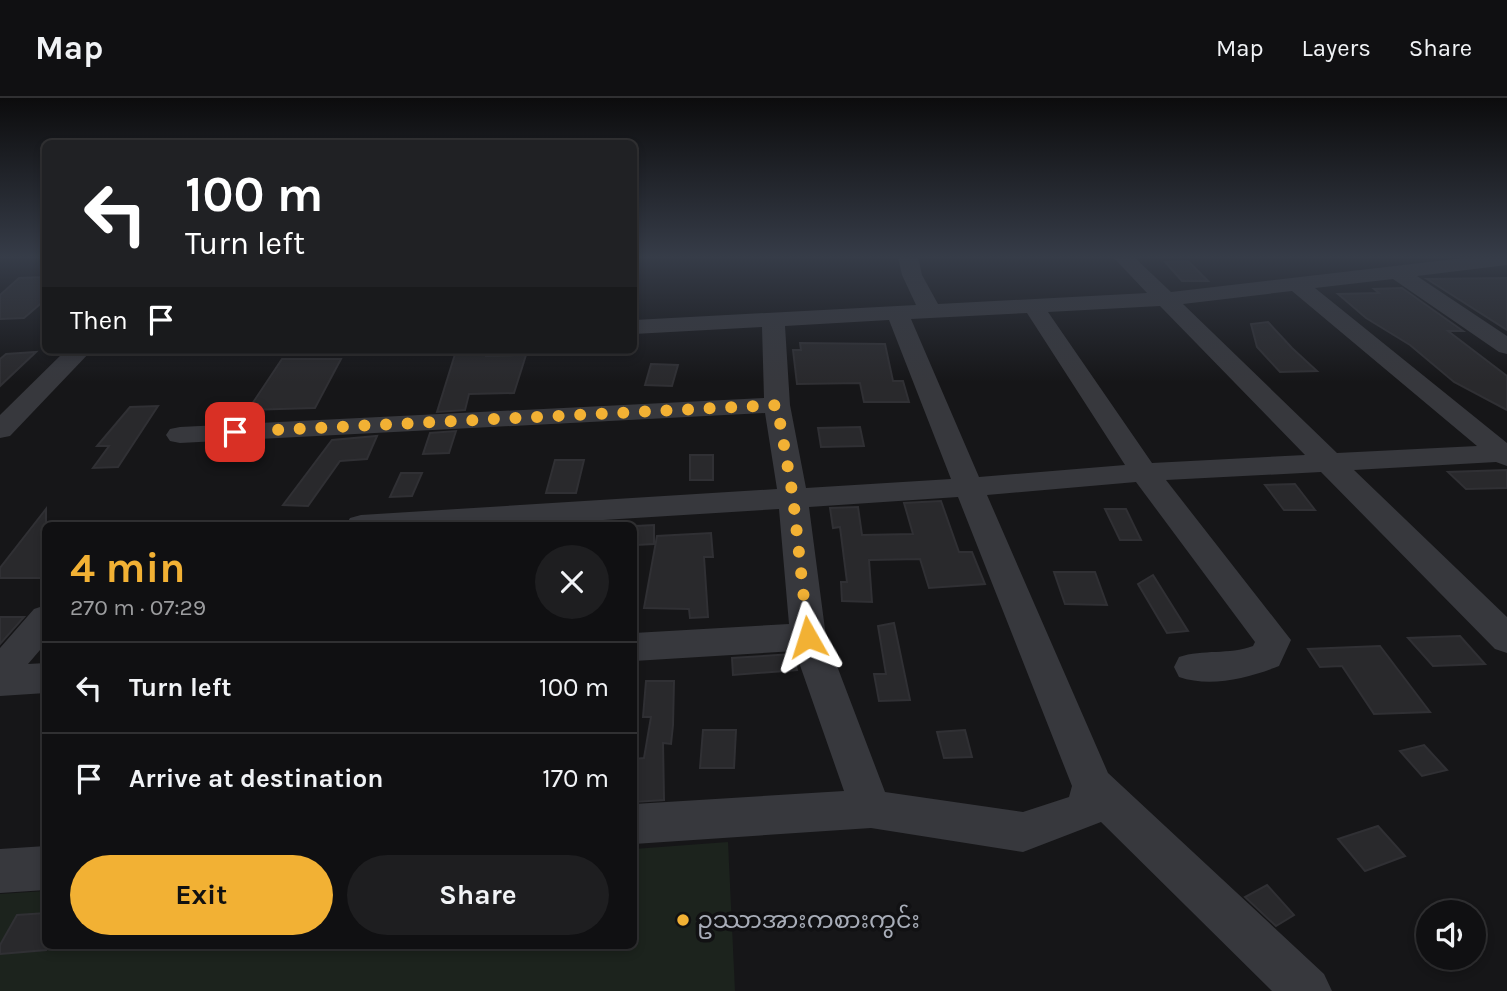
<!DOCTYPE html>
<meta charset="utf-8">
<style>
:root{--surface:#101012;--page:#1e1e20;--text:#f1f3f6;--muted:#9c9d9f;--line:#303032;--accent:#f2b134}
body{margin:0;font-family:Karla,"Noto Sans Myanmar",sans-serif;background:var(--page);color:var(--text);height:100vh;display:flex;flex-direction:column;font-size:26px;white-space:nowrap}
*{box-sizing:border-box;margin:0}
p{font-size:23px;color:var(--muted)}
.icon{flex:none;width:38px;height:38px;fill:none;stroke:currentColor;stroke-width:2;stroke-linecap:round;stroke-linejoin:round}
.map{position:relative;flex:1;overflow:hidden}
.sheet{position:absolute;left:42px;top:424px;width:595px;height:427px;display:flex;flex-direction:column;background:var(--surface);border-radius:10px;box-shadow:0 4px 10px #0003,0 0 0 2px var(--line)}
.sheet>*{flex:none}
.guide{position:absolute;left:42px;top:42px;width:595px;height:214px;border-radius:10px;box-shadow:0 4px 10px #0003,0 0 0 2px var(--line);background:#202124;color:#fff;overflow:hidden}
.tools{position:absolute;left:1416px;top:802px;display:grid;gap:14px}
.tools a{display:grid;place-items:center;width:70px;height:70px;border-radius:50%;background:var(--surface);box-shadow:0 4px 10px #0003,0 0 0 2px var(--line);font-size:35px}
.pin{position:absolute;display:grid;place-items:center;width:60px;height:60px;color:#fff;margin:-30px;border-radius:14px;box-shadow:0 4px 10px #0006}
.me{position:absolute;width:77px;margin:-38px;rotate:354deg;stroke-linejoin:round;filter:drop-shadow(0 0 5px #0008)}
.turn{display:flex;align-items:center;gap:24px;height:147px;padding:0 28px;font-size:32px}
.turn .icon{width:91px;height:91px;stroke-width:2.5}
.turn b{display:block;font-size:49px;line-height:60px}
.then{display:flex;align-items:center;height:66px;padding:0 28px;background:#0003;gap:14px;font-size:26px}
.round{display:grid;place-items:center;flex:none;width:74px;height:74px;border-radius:37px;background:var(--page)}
.overview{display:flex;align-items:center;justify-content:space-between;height:119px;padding:0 28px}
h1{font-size:42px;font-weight:700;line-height:52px;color:var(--accent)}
.action{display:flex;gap:14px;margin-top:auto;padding:14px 28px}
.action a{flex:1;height:80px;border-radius:42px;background:var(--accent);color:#111;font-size:28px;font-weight:700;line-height:80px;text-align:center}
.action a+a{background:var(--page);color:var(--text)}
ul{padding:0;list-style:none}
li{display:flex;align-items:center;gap:21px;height:91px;padding:0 28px;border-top:2px solid var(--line)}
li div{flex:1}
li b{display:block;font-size:26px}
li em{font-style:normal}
header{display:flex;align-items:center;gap:42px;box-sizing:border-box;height:98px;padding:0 35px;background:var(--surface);border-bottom:2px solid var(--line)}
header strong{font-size:33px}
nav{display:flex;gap:38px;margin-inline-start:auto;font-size:24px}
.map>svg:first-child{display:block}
</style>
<header>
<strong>Map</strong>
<nav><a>Map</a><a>Layers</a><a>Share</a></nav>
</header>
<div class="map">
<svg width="1507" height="893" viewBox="0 0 1507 893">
<rect width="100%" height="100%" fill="#161618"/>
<path fill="#1c231d" d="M728 744 735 893H0V796L45 793 46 847H634V751Z"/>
<g fill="#29292c" stroke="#303034" stroke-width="2">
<path d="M1188 163 1208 183H1182L1165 164Z"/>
<path d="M46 179V201L24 220 0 221V197L19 180Z"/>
<path d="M1507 180V232L1427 181Z"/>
<path d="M1402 190 1463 233H1448L1507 278V312L1454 284 1410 247 1366 220 1338 196 1379 195 1374 191Z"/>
<path d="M1268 224 1292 250 1317 273 1280 274 1257 249 1251 226Z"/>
<path d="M800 245 885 246 893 283H903L909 304H864L860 285 797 286 793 252H801Z"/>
<path d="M488 252 486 258 526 257 514 295 469 296 465 312 437 314 456 253Z"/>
<path d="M36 254 0 288V261L6 256Z"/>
<path d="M282 261H341L315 310 248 312Z"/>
<path d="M651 266 678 267 672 288 645 287Z"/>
<path d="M158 308 118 369 93 370 109 348H97L130 309Z"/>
<path d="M860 329 864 348 821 349 818 330Z"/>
<path d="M456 333 449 355 423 356 430 335Z"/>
<path d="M377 338 367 361 340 363 308 408 283 407 332 342Z"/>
<rect x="690" y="357" width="23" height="25"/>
<path d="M555 362H584L576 395H546Z"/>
<path d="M1507 372V390L1466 391 1448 374Z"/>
<path d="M401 375H422L412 398 390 399Z"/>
<path d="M1295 386 1315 412H1284L1265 387Z"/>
<path d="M941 403 959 454H972L985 486 929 490 920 461 869 462 872 504 842 503 841 484H847L840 429 833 430 830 410 858 409 862 437 913 436 904 405Z"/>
<path d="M46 411V480H0V470Z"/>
<path d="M1105 411H1126L1141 442H1120Z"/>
<path d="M654 427V446L636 447V428Z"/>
<path d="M711 435 713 459H704L708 519 690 520 689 511 644 510 657 438Z"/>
<path d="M1054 474H1095L1107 507 1065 506Z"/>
<path d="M1153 477 1188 533 1167 535 1138 486Z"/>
<path d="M0 519H24L0 546Z"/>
<path d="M894 525 910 602 879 603 874 576H886L878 528Z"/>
<path d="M1460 538 1485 566 1433 568 1408 540Z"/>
<path d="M1380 548 1430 614 1374 616 1342 568 1320 569 1308 551Z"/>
<path d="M793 556 797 572 733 577 732 560Z"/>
<path d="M646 583H674L673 627 671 646 663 645 664 702 634 704V661L644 660 651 619H643Z"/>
<path d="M703 632H736L734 670H700Z"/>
<path d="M965 632 972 659 944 660 937 634Z"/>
<path d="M1424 647 1447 672 1422 678 1400 653Z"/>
<path d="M1378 728 1405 758 1365 773 1338 741Z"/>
<path d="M1267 787 1294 817 1276 828 1245 799Z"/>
<path d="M46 815V852L0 856V847L17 817Z"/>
</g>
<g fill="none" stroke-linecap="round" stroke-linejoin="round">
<g fill="#37383d" fill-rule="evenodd">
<path d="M898 159H918L922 177 938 206 1147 195 1113 159H1134L1171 194 1472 159H1507V167L1417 178 1507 238V256L1499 254 1393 181 1315 190 1507 345V368L1496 364 1354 372 1507 519V555L1495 551 1321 374 1166 382 1291 542 1279 568C1248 580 1211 590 1179 579L1174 569 1179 559C1203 551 1229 557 1253 548L1255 544 1136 384 987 397 1108 675 1324 876 1332 893H1272L1101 724 1023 754 871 730 634 746V706L844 693 795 553 634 563V535L789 526 779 411 523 427H346L350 420 361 417 777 391 765 315 180 345 170 343 166 337 170 331 180 329 764 300 762 229 634 236V222L916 207 902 177ZM1292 193 1477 348 1337 355 1183 206ZM1160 208 1305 357 1152 365 1048 214ZM1027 215 1125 367 979 379 911 221ZM889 222 951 381 806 390 790 307 785 228ZM958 399 1072 688 1069 699 1023 714 885 694 826 539 809 409Z"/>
<path d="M66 252H92L10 338 0 340V317Z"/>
<path d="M46 507V545L28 566 46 565V595L0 598V550L34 511Z"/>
<path d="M46 748V792L0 795V751Z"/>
</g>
</g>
<linearGradient id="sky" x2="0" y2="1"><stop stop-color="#0c0c0d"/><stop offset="0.56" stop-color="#363c48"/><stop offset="1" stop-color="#363c48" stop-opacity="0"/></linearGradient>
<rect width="1507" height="284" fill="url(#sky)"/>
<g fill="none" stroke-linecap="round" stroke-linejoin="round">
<path stroke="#f2b134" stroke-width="12" stroke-dasharray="0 21.6" d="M235 334 777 307 793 399 808 539"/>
</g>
<circle fill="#f2b134" stroke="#111113" stroke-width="2.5" cx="683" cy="822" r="7"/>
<g text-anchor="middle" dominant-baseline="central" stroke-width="7" stroke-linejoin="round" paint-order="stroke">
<g font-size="24" fill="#a8adb8" stroke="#111113" text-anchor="start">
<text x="697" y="822">ဥဿာ‌အားကစားကွင်း</text>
</g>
</g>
</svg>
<div class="tools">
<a><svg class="icon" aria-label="sound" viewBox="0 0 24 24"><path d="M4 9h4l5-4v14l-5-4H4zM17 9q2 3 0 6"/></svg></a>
</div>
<div class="pin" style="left:235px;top:334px;background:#d93025"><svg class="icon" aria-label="arrive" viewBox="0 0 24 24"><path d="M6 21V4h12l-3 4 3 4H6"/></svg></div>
<svg class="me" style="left:808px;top:539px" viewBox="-20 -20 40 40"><path d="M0-17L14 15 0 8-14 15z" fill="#f2b134" stroke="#fff" stroke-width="4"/></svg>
<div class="guide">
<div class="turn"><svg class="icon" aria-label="left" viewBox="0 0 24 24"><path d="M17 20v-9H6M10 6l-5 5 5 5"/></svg><div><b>100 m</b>Turn left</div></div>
<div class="then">Then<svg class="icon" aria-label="arrive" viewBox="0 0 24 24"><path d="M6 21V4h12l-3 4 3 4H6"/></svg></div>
</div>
<section class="sheet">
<div class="overview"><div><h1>4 min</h1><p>270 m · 07:29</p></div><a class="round"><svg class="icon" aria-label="close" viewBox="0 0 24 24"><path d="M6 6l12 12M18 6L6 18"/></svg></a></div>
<ul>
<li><svg class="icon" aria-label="left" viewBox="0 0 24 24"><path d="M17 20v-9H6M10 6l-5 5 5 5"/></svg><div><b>Turn left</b></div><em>100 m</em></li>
<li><svg class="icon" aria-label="arrive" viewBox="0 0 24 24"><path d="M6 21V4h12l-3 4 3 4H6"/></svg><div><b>Arrive at destination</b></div><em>170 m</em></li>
</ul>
<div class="action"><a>Exit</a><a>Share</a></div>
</section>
</div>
